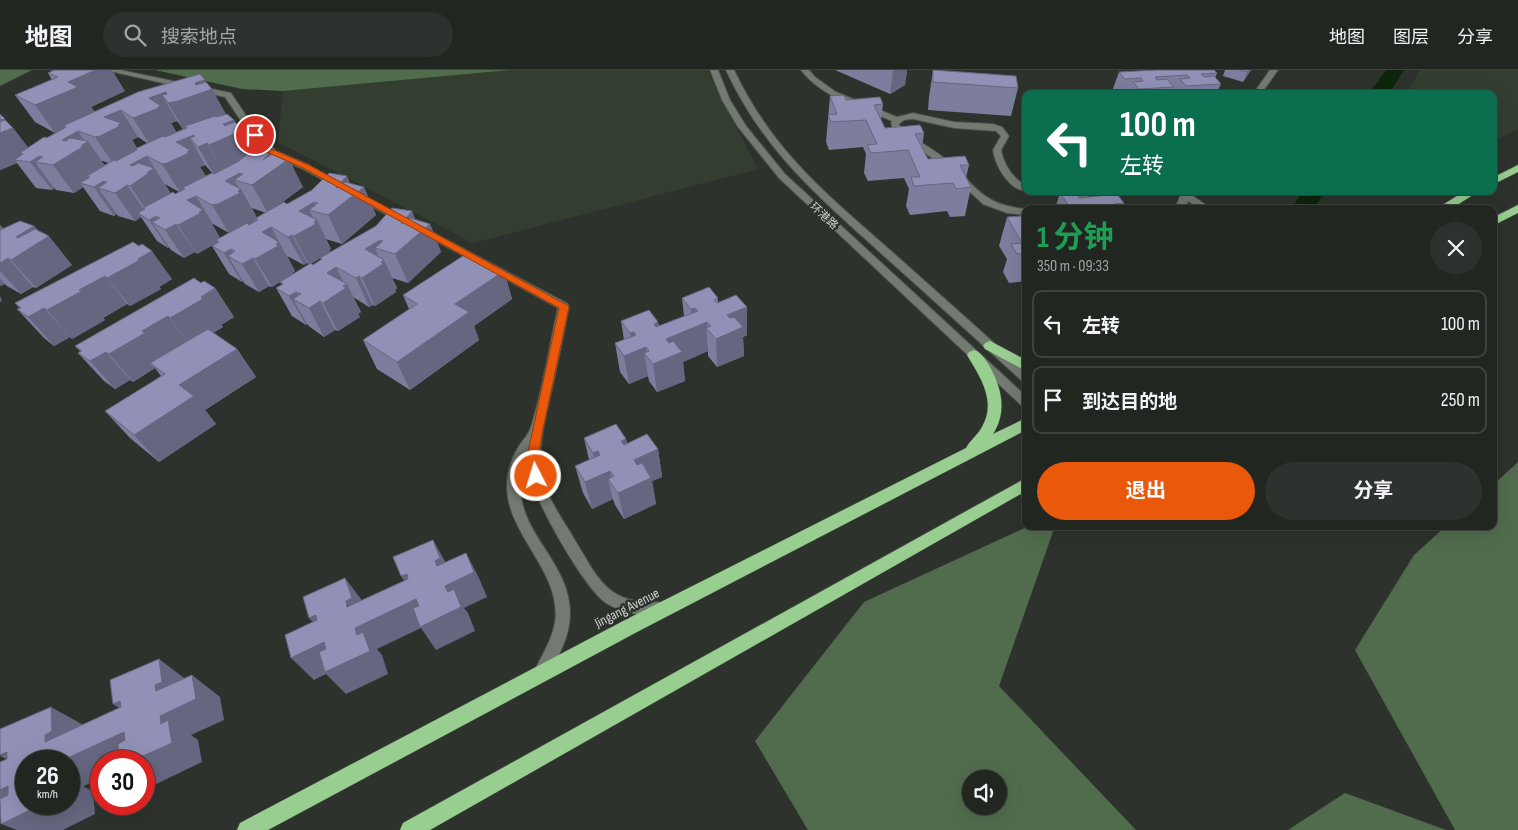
<!DOCTYPE html>
<html lang="zh">
<meta charset="utf-8">
<style>
:root{--surface:#222621;--page:#2e322e;--text:#f1f3f6;--muted:#a2a5a5;--line:#3f433f;--accent:#ea580c}
body{margin:0;font-family:"Sofia Sans Condensed","Noto Sans SC",sans-serif;background:var(--page);color:var(--text);height:100vh;display:flex;flex-direction:column;font-size:19px;white-space:nowrap}
*{box-sizing:border-box;margin:0}
p{font-size:16px;color:var(--muted)}
.icon{flex:none;width:28px;height:28px;fill:none;stroke:currentColor;stroke-width:2;stroke-linecap:round;stroke-linejoin:round}
.map{position:relative;flex:1;overflow:hidden}
.drawer{position:absolute;left:1022px;top:135px;width:475px;height:325px;display:flex;flex-direction:column;background:var(--surface);border-radius:10px;box-shadow:0 5px 20px #0002,0 0 0 1px var(--line)}
.drawer>*{flex:none}
.guide{position:absolute;left:1022px;top:20px;width:475px;height:105px;border-radius:10px;box-shadow:0 5px 20px #0002,0 0 0 1px var(--line);background:#0b6e4f;color:#fff;overflow:hidden}
.fabs{position:absolute;left:962px;top:700px;display:grid;gap:10px}
.fabs a{display:grid;place-items:center;width:45px;height:45px;border-radius:50%;background:var(--surface);box-shadow:0 5px 20px #0002,0 0 0 1px var(--line);font-size:25px}
.speed{position:absolute;left:15px;top:680px;display:flex;gap:10px;font-size:25px;font-weight:700;text-align:center}
.speed>*{display:grid;place-content:center;width:65px;height:65px;border-radius:50%;background:var(--surface);box-shadow:0 5px 20px #0002,0 0 0 1px var(--line);line-height:1}
.speed small{font-size:12px;font-weight:400}
.speed .limit{border:8px solid #d22;background:#fff;color:#111}
.pin{position:absolute;display:grid;place-items:center;width:42px;height:42px;color:#fff;margin:-21px;border:2px solid #fff;border-radius:50%;box-shadow:0 1px 5px #0007}
.me{position:absolute;width:55px;margin:-28px;rotate:355deg;stroke-linejoin:round;filter:drop-shadow(0 0 4px #0008)}
.turn{display:flex;align-items:center;gap:18px;height:105px;padding:0 15px;font-size:22px}
.turn .icon{width:65px;height:65px;stroke-width:2.5}
.turn b{display:block;font-size:35px;line-height:42px}
.round{display:grid;place-items:center;flex:none;width:52px;height:52px;border-radius:26px;background:var(--page)}
.summary{display:flex;align-items:center;justify-content:space-between;height:85px;padding:0 15px}
h1{font-size:30px;font-weight:700;line-height:38px;color:#1e9e55}
.primary-button{display:flex;gap:10px;margin-top:auto;padding:10px 15px}
.primary-button a{flex:1;height:58px;border-radius:30px;background:var(--accent);color:#fff;font-size:20px;font-weight:700;line-height:58px;text-align:center}
.primary-button a+a{background:var(--page);color:var(--text)}
ul{padding:0;list-style:none}
li{display:flex;align-items:center;gap:15px;height:68px;margin:0 10px 8px;padding:0 5px;border:2px solid var(--line);border-radius:10px}
li div{flex:1}
li b{display:block;font-size:19px}
li em{font-style:normal}
header{display:flex;align-items:center;gap:30px;box-sizing:border-box;height:70px;padding:0 25px;background:var(--surface);border-bottom:1px solid var(--line)}
header strong{font-size:24px}
nav{display:flex;gap:28px;margin-inline-start:auto;font-size:18px}
.search{width:350px;height:45px;background:var(--page);display:flex;align-items:center;gap:12px;box-sizing:border-box;padding:0 18px;border-radius:28px;color:var(--muted);font-size:19px}
.map>svg:first-child{display:block}
</style>
<header>
<strong>地图</strong>
<div class="search"><svg class="icon" aria-label="search" viewBox="0 0 24 24"><circle cx="10" cy="10" r="6"/><path d="M15 15l6 6"/></svg>搜索地点</div>
<nav><a>地图</a><a>图层</a><a>分享</a></nav>
</header>
<div class="map">
<svg width="1518" height="760" viewBox="0 0 1518 760">
<rect width="100%" height="100%" fill="#2d332c"/>
<g fill="#333e31">
<path d="M511 0H707L758 99 473 173 278 72 283 21Z"/>
<path d="M1420 0H1518V59L1494 71V24H1406Z"/>
</g>
<g fill="#516c4d" fill-rule="evenodd">
<path d="M0 0H32L0 16Z"/>
<path d="M155 0H511L283 21 242 19Z"/>
<path d="M1518 392V760H1455L1355 580 1414 485 1446 456H1494V414Z"/>
<path d="M1029 456H1055L999 616 1136 760H808L755 671 864 532ZM971 709H999V736H971Z"/>
<path d="M1345 723 1446 760H1288Z"/>
</g>
<g fill="none" stroke-linecap="round" stroke-linejoin="round">
<g fill="#0d250a" fill-rule="evenodd">
<path d="M1386 0H1404L1389 24H1369Z"/>
<path d="M1303 121H1325L1314 139H1291Z"/>
</g>
<g stroke="#494f48" stroke-width="2">
<g id="minor">
<path d="M105 0H120L231 23 267 77 309 95 408 150 406 152H400L303 99 261 81 225 27Z"/>
<path d="M710 0H718L730 30 746 56 785 104 1026 326V337L1022 336 779 108 738 57 722 30Z"/>
<path d="M726 0H734C772 80 825 123 890 180 935 220 981 261 1026 302V312L1022 311C976 269 930 227 884 186 819 127 764 82 726 0Z"/>
<path d="M801 0H809L815 7 836 22 897 47 913 43 954 52 993 54 1002 57 1009 66 1001 80C1004 95 1013 108 1026 116V121H1028C1010 122 995 96 993 80L1001 66 996 61 954 58 913 49 904 50 899 54 901 59C914 69 930 77 943 87 976 114 980 135 1026 139V145L1007 143 983 134 938 92 894 62 891 53 892 51C861 37 823 29 801 0Z"/>
<path d="M1270 0H1278L1261 24H1253Z"/>
<path d="M1074 121H1084L1089 127 1086 135 1079 139H1050L1079 132V128Z"/>
<path d="M1182 121H1192L1190 124 1212 139H1200L1188 131 1185 139H1175Z"/>
<path d="M421 156 568 234 569 237C564 264 558 291 552 319 546 347 537 376 542 405 547 429 564 451 576 472 588 491 598 514 618 525 635 534 651 529 666 534L668 539 666 544 661 546C642 546 622 543 606 533 584 518 536 433 530 406 528 399 528 391 528 384 498 454 568 481 570 541 571 565 558 588 546 609L541 611 536 609 533 604C541 586 552 571 555 552 562 501 506 465 507 415 507 402 512 387 519 376 523 370 529 364 531 357 543 319 549 277 558 238L418 161V157Z"/>
</g>
</g>
<g stroke="#494f48" stroke-width="1">
<g id="highway">
<path d="M1518 95V102L1494 114V107Z"/>
<path d="M1465 121H1479L1451 139H1436Z"/>
<path d="M1518 135V143L1494 155V147Z"/>
<path d="M990 271 1026 290V301L985 279 983 276 985 273Z"/>
<path d="M974 280C981 282 986 290 990 297 1002 319 1007 342 993 364L1026 348V360L637 562 268 760H237L240 753 625 550 966 378C970 370 978 365 982 357 997 331 980 307 967 285L969 282Z"/>
<path d="M1026 408V421L430 760H400L403 753Z"/>
</g>
</g>
<use href="#minor" fill="#727a71" fill-rule="evenodd"/>
<use href="#highway" fill="#98ce90" fill-rule="evenodd"/>
</g>
<g fill="#7d7d9d" fill-rule="evenodd">
<path d="M835 0H907L905 15 890 24Z"/>
<path d="M933 0 1018 18 1011 46 928 40 929 27Z"/>
<path d="M1225 0H1251L1243 12 1223 6Z"/>
<path d="M1119 2 1217 3 1215 8 1221 14 1216 24H1111Z"/>
<path d="M48 3 125 21 91 37 95 42 207 13 225 44 234 50 253 79 274 78 278 86 303 117 274 138 351 114 364 117 376 145 342 174 326 169 331 179 329 180 330 182 412 141 415 149 430 154 441 182 408 213 392 208 397 218 395 220 396 222 375 236 373 235 369 237 353 227 361 242 358 244 360 247 338 261 335 260 324 267 310 257 307 254 306 255 292 246 276 218 282 214 280 212 272 217 269 216 259 222 245 214 243 211 242 212 229 204 212 176 218 172 197 184 195 182 184 188 171 180 169 177 168 178 157 171 141 147 135 151 118 146 117 144 114 146 100 141 83 117 74 123 56 120 54 118 52 120 36 118 17 93 0 100 8 53 13 58 28 78 60 60 55 63 35 52 15 25 52 10ZM177 51 183 59 176 62 171 53ZM138 67 147 73 137 78 132 70ZM101 91H103L108 93 105 95ZM205 95 206 96 213 104 206 106 200 97ZM165 114 179 122 175 124H171ZM252 138 266 143 257 148ZM212 154H213L229 163 220 168ZM287 186 304 195 307 193 309 195 294 204 293 202 295 201ZM320 188 321 190 313 195 311 194Z"/>
<path d="M830 26 846 30 883 34 881 50 885 58 924 63 922 78 928 89 969 95 966 108 971 117 965 146 950 147 947 141 910 145 906 136 909 119 904 108 868 111 864 103 866 84 863 77 829 80 826 72Z"/>
<path d="M1060 123 1079 128 1124 133 1122 139H1055Z"/>
<path d="M1007 147 1026 152V211L1009 213 1003 202 1007 189 999 176Z"/>
<path d="M0 155 3 159 34 156 72 195 36 218 33 217 21 224 7 216 5 214 0 216Z"/>
<path d="M133 172 172 209 159 217 161 219 130 236 127 234 103 248 105 250 72 269 70 267 54 276 44 268 17 239 20 238 15 233Z"/>
<path d="M504 201 512 229 474 256 479 270 410 320 377 299 363 270 409 239 403 225Z"/>
<path d="M201 213 215 218 234 247 221 255 223 257 213 263 237 279 256 307 205 340 216 354 159 392 130 368 105 341 161 306 155 298 133 312 130 310 115 319 104 311 78 283 80 281 75 276Z"/>
<path d="M682 228H718V232L747 237V265L743 267 744 286 717 297 708 286V281L683 292 685 311 657 322 649 311 648 306 629 314 620 302 615 273 624 270 621 251 658 252 659 256 684 246Z"/>
<path d="M584 368 626 369 627 373 658 379 662 407 652 411 656 434 624 449 615 435 613 429 592 439 583 423 575 396 589 390Z"/>
</g>
<g fill="#666680">
<path d="M96 0H112L125 21 91 37 96 44 63 56 65 58 55 63 35 35 68 12Z"/>
<path d="M893 0H907L905 15 890 24Z"/>
<path d="M1249 0H1251L1243 12 1247 2Z"/>
<path d="M205 10 211 20 212 19 227 46 185 56 187 60H184L168 33 162 25 177 51 171 53 177 63 150 75 133 48 149 28Z"/>
<path d="M121 40 138 67 132 70 139 81 135 79 138 84 114 95 95 67 104 47Z"/>
<path d="M5 49 12 58H13L34 85 20 83 25 89 14 90 17 93 0 100V50Z"/>
<path d="M234 50 240 61 243 60 258 88 224 103 209 75 223 54Z"/>
<path d="M78 61 86 73 88 71 107 99 90 107 87 106 92 112 80 113 83 117 74 123 53 95 62 70Z"/>
<path d="M194 65 200 76 207 73 223 101 214 105 198 77 190 68 205 95 200 97 207 108 185 119 182 118 185 122H180L162 94 176 72Z"/>
<path d="M274 78 282 94 289 89 303 117 268 143 252 115 263 90Z"/>
<path d="M39 86 45 94 35 92 54 118 52 120 30 92Z"/>
<path d="M147 86 172 126 149 144 130 116V95Z"/>
<path d="M240 103 246 113 234 110 240 120 241 119 257 148 255 149 256 151 235 163H229L212 135 225 111Z"/>
<path d="M347 106 355 124 364 117 376 145 342 174 328 145 336 118Z"/>
<path d="M104 111 111 122 98 118 117 144 114 146 94 117Z"/>
<path d="M127 115 146 143H138L141 147 135 151 115 123Z"/>
<path d="M196 126 213 154H212L220 168 216 170 218 172 197 184 178 155 187 130Z"/>
<path d="M314 132 319 143 309 140 315 151 317 150 331 179 329 180 330 182 309 195 294 166 299 141Z"/>
<path d="M412 141 420 162 430 154 441 182 408 213 395 184 401 154Z"/>
<path d="M156 146 165 159 176 154 195 182 184 188 165 160 152 152 169 177 168 178 149 150Z"/>
<path d="M0 155 5 160 0 162Z"/>
<path d="M34 156 45 169 49 166 72 195 36 218 11 190 16 167Z"/>
<path d="M271 157 295 201 293 202 294 204 272 217 255 189 262 162Z"/>
<path d="M292 165 307 193 304 195 288 167Z"/>
<path d="M380 170 385 181 375 178 381 192 384 190 397 218 395 220 396 222 375 236 362 208 365 179Z"/>
<path d="M231 179 239 193 228 186 243 211 242 212 224 183Z"/>
<path d="M152 181 172 209 159 217 161 219 130 236 107 208 138 189Z"/>
<path d="M8 188 33 217 21 224 0 201V193Z"/>
<path d="M253 188 269 216 259 222 242 194Z"/>
<path d="M336 197 345 215 347 214 361 242 358 244 360 247 338 261 323 233 327 203Z"/>
<path d="M504 201 512 229 474 256 479 270 410 320 397 292 455 234Z"/>
<path d="M105 206 127 234 103 248 105 250 72 269 47 240 79 220Z"/>
<path d="M359 206 373 235 369 237 356 208Z"/>
<path d="M0 208 5 214 0 216Z"/>
<path d="M215 218 234 247 221 255 223 257 191 276 170 248 201 227Z"/>
<path d="M296 222 304 236 293 229 307 254 306 255 289 226Z"/>
<path d="M0 226 2 231 0 232Z"/>
<path d="M320 231 335 260 324 267 309 238Z"/>
<path d="M747 237V265L743 267 744 286 717 297 716 269 727 245Z"/>
<path d="M44 238 70 267 54 276 28 247Z"/>
<path d="M695 238 697 257 707 252 708 260 706 258 708 281 683 292 685 311 657 322 653 294 666 269 693 258 691 239Z"/>
<path d="M168 246 189 274 150 293 155 298 133 312 109 284 142 261Z"/>
<path d="M658 252 662 280 654 254Z"/>
<path d="M634 262 637 281 646 277 647 287 644 283 648 306 629 314 624 286 633 282 630 263Z"/>
<path d="M237 279 256 307 205 340 216 354 159 392 134 365 179 315Z"/>
<path d="M106 282 130 310 115 319 90 291Z"/>
<path d="M626 369 631 396 621 371Z"/>
<path d="M658 379 662 407 652 411 656 434 624 449 618 423 634 390Z"/>
<path d="M598 381 603 404 610 401 614 418 608 409 613 429 592 439 585 412 599 406 593 383Z"/>
<path d="M433 470 447 495 466 483 479 508 487 527 464 538 468 543 475 561 436 580 421 558 377 579 382 585 388 604 346 624 326 604 314 610 291 588 324 572 357 565 346 531 345 508 364 533 416 529 401 506 407 504 448 522 435 491Z"/>
<path d="M316 545 330 571 309 548Z"/>
<path d="M159 589 188 611 192 605 220 627 224 650 191 665 198 670 202 692 154 715 144 710V691H101V708L84 716V717L93 721 95 744 63 760H17L1 754 7 751 0 748V720L8 716 26 734H69V691H61L45 672V665L51 637 87 657 124 662 161 654 155 615Z"/>
<path d="M120 631 145 655 113 634Z"/>
<path d="M7 682 26 698 0 686Z"/>
</g>
<g fill="#9191b7" stroke="#666680">
<path d="M54 0H96L68 12 78 17 35 35 15 25 58 7 48 3Z"/>
<path d="M933 0 1016 6 1018 18 933 12Z"/>
<path d="M1157 0H1214L1217 3 1201 4 1204 7 1214 6 1221 14 1186 16 1180 9 1190 8 1187 5 1155 7 1157 10 1167 9 1174 17 1139 19 1133 12 1143 11 1141 8 1125 9 1119 2Z"/>
<path d="M1239 0H1249L1247 2Z"/>
<path d="M200 4 205 10 195 13 196 15 206 12 212 19 178 31 168 33 162 25 167 24 166 22 149 28 161 36 158 37 159 38 133 48 121 40 104 47 121 53 118 55 120 56 100 66 95 67 78 61 62 70 66 71 70 68 88 71 81 76H84L53 95 35 92 43 87 39 86 30 92 14 90 23 84 20 83 44 67 47 68 66 57 63 56 138 22Z"/>
<path d="M844 25 846 30 880 27 883 34 874 35 885 58 920 55 924 63 915 64 928 89 965 86 969 95H960L971 117 956 119 953 113 914 116 911 107H920L908 80 871 83 867 75 877 74 866 50 831 52 828 45 837 44 830 26Z"/>
<path d="M0 44 5 49 0 50Z"/>
<path d="M227 44 234 50 223 54 225 56 235 52 243 60 209 75 207 73 198 77 190 68 195 66 194 65 176 72 190 80 187 82 189 83 167 93 162 94 147 86 130 95 133 96 138 93 154 98 147 103H149L130 116 127 115 115 123 98 118 107 112 104 111 94 117 80 113 90 107 87 106 114 90 116 91 137 80 135 79 163 66 165 67 187 58 185 56 215 46 216 47Z"/>
<path d="M5 50 13 58 0 63V52Z"/>
<path d="M257 76 274 78 263 90 272 84 289 89 252 115 234 110 243 104 240 103 225 111 241 119 238 121 240 123 218 134 212 135 196 126 187 130 203 140 199 142 201 143 178 155 176 154 165 160 152 152 160 148 156 146 149 150 138 143 145 139 143 138 173 122 175 124 185 119 182 118 212 103 214 104 239 91Z"/>
<path d="M329 103 347 106 336 118 345 112 364 117 328 145 309 140 318 133 314 132 299 141 317 150 314 152 316 154 294 166 292 165 288 167 271 157 262 162 279 172 276 174 278 176 255 189 253 188 242 194 228 186 235 181 231 179 224 183 212 176 219 172 216 170 247 153 249 155 254 152 258 150 256 148 284 132 287 134 312 120Z"/>
<path d="M1075 122 1079 128 1117 124 1124 133 1114 134 1118 139H1071L1060 123Z"/>
<path d="M392 138 412 141 401 154 410 148 430 154 395 184 375 178 383 171 380 170 365 179 384 190 381 192 383 194 362 208 359 206 356 208 336 197 327 203 347 214 343 216 346 218 323 233 320 231 309 238 293 229 301 224 296 222 289 226 276 218 283 214 280 212 311 193 313 195 322 189 320 188 376 156Z"/>
<path d="M1023 146 1026 152V183L1017 184 1011 174 1022 173 1007 147Z"/>
<path d="M20 151 34 156 16 167 18 168 35 159 49 166 11 190 8 188 0 193V160Z"/>
<path d="M133 172 139 176 142 174 152 181 138 189 140 190 107 208 105 206 79 220 82 221 47 240 44 238 28 247 17 239 21 238 15 233Z"/>
<path d="M469 182 504 201 455 234 469 242 397 292 363 270 417 234 403 225Z"/>
<path d="M194 208 201 213 204 211 215 218 201 227 203 229 170 248 168 246 142 261 145 263 109 284 106 282 90 291 78 283 82 281 75 276Z"/>
<path d="M709 217 718 228 714 230 717 233 736 225 747 237 727 245 730 248 734 247 743 257 716 269 706 258 711 256 707 252 666 269 669 273 673 271 682 282 653 294 644 283 649 281 646 277 624 286 615 273 636 265 634 262 630 263 621 251 649 240 658 252 654 254 656 257 698 241 695 238 691 239 682 228Z"/>
<path d="M208 259 237 279 179 315 194 326 134 365 105 341 165 304 150 293Z"/>
<path d="M616 354 626 369 621 371 624 375 647 364 658 379 634 390 637 395 642 393 651 408 618 423 608 409 614 406 610 401 585 412 575 396 600 385 598 381 593 383 584 368Z"/>
<path d="M433 470 440 488 435 491 437 496 466 483 474 502 445 516 448 522 454 519 461 537 420 557 413 538 419 536 416 529 355 558 357 565 363 562 370 581 325 602 319 582 326 579 324 572 291 588 285 565 317 550 316 545 309 548 303 527 345 508 352 528 346 531 347 537 408 509 407 504 401 506 393 487Z"/>
<path d="M159 589 162 612 155 615 156 621 192 605 196 629 160 646 161 654 168 650 172 673 132 691H119L118 674 125 670 124 662 61 691H26V734H43L1 754 0 729 8 725V716L0 720V692L7 689V682L0 685V659L51 637 52 661 45 665V672L121 637 120 631 113 634 110 610Z"/>
</g>
<path fill="#ea580c" stroke="#983908" d="M253 63H258L267 77 309 95 567 235 569 237 543 359 539 382 542 406 540 409H532L530 406 528 382 559 238 303 98 262 80 251 65Z"/>
<g text-anchor="middle" dominant-baseline="central" stroke-width="5" stroke-linejoin="round" paint-order="stroke">
<g font-size="11" fill="#ced3ce" stroke="#2d332c">
<text transform="translate(824 146) rotate(43)">环港路</text>
</g>
<g font-size="14" fill="#ced3ce" stroke="#2d332c">
<text transform="translate(627 538) rotate(-27)">Jingang Avenue</text>
</g>
</g>
</svg>
<div class="fabs">
<a><svg class="icon" aria-label="sound" viewBox="0 0 24 24"><path d="M4 9h4l5-4v14l-5-4H4zM17 9q2 3 0 6"/></svg></a>
</div>
<div class="speed"><div>26<small>km/h</small></div><div class="limit">30</div></div>
<div class="pin" style="left:255px;top:65px;background:#d93025"><svg class="icon" aria-label="arrive" viewBox="0 0 24 24"><path d="M6 21V4h12l-3 4 3 4H6"/></svg></div>
<svg class="me" style="left:536px;top:406px" viewBox="-20 -20 40 40"><circle r="17" fill="#ea580c" stroke="#fff" stroke-width="3"/><path d="M0-11L8 9 0 5-8 9z" fill="#fff"/></svg>
<div class="guide">
<div class="turn"><svg class="icon" aria-label="left" viewBox="0 0 24 24"><path d="M17 20v-9H6M10 6l-5 5 5 5"/></svg><div><b>100 m</b>左转</div></div>
</div>
<section class="drawer">
<div class="summary"><div><h1>1 分钟</h1><p>350 m · 09:33</p></div><a class="round"><svg class="icon" aria-label="close" viewBox="0 0 24 24"><path d="M6 6l12 12M18 6L6 18"/></svg></a></div>
<ul>
<li><svg class="icon" aria-label="left" viewBox="0 0 24 24"><path d="M17 20v-9H6M10 6l-5 5 5 5"/></svg><div><b>左转</b></div><em>100 m</em></li>
<li><svg class="icon" aria-label="arrive" viewBox="0 0 24 24"><path d="M6 21V4h12l-3 4 3 4H6"/></svg><div><b>到达目的地</b></div><em>250 m</em></li>
</ul>
<div class="primary-button"><a>退出</a><a>分享</a></div>
</section>
</div>
